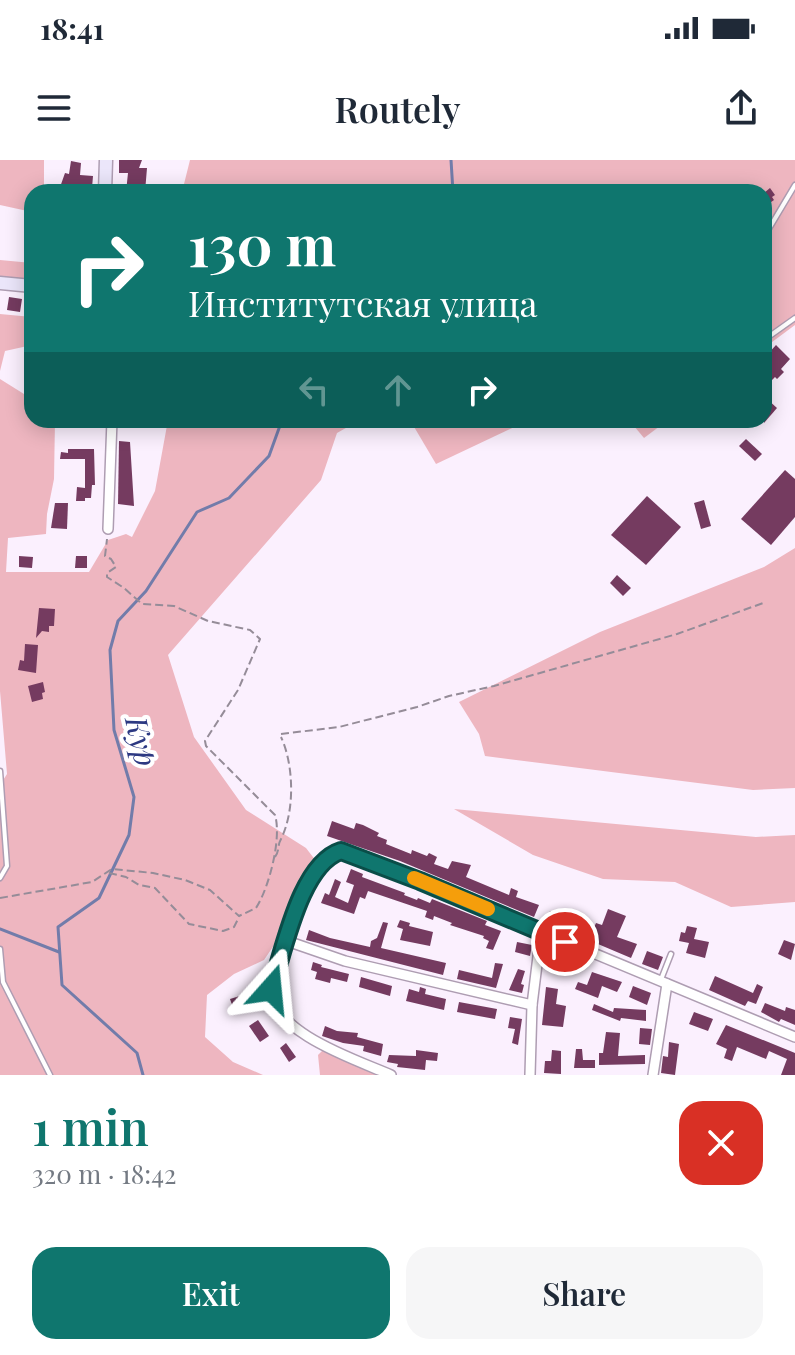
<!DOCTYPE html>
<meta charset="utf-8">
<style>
:root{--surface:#fff;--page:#f6f6f7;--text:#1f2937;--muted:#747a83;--accent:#0f766e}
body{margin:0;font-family:"Playfair Display",serif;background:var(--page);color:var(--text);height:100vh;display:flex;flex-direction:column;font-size:30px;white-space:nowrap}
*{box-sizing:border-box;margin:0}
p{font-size:26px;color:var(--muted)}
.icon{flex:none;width:44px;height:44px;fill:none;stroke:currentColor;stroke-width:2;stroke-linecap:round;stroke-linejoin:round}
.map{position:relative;height:915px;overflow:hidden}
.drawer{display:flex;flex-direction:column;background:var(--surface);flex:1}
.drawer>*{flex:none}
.top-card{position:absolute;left:24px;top:24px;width:748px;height:244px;border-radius:24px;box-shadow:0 4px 20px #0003;background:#0f766e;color:#fff;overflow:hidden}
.pin{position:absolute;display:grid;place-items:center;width:68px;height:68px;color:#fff;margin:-34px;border:4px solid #fff;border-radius:50%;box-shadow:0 2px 8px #0007}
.me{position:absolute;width:88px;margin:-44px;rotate:18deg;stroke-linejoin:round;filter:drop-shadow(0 0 6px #0008)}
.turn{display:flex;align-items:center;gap:28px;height:168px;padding:0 32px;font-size:36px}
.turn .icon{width:104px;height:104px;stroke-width:2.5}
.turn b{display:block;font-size:56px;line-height:68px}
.lanes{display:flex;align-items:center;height:76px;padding:0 32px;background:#0003;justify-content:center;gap:40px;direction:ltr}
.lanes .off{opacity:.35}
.round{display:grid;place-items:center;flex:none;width:84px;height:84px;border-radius:24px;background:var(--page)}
.head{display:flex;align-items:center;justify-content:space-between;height:136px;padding:0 32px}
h1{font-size:48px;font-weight:600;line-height:60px;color:var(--accent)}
.button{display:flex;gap:16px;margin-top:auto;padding:16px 32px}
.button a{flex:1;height:92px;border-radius:24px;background:var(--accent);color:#fff;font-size:32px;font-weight:600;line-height:92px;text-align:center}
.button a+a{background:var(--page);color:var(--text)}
.status{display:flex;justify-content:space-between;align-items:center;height:56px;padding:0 40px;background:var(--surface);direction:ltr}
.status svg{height:22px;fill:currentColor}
header{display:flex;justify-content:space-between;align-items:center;height:104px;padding:0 32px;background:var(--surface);font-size:36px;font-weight:600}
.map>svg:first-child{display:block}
</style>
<div class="status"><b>18:41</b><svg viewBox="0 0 49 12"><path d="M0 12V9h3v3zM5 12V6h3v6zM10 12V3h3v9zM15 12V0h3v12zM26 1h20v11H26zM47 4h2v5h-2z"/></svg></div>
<header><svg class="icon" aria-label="menu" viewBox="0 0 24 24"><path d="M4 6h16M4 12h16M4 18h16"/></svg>Routely<svg class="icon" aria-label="share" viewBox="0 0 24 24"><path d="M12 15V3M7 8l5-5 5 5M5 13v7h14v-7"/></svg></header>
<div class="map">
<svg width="795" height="915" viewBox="0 0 795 915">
<rect width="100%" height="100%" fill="#fbf0fe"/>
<g fill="#eeb6c0">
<path d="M0 0H44V32H32V52L0 45Z"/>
<path d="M190 0H795V165L764 188V32H182Z"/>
<path d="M0 100 32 103V121L0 119Z"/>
<path d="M0 154 32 157V185L5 191 0 211Z"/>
<path d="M0 219 32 239V260H55L54 319 47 354 46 374 8 378 6 412H89L108 380 126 374 132 377 155 331 168 260H360L337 273 321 320 168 495 194 577 246 650 306 688 316 701 297 730 289 763 264 800 234 814 207 835 205 877 233 902 263 915H0V625L7 614 0 531Z"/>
<path d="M410 260H529L436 304Z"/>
<path d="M629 260H668L644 278Z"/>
<path d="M795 388V628L753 630 485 596 479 574 459 542 600 472 764 407Z"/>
<path d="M454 649 756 677 795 675V742L731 747 675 722 603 719 533 695Z"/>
<path d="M324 889 384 915H320L318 895Z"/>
</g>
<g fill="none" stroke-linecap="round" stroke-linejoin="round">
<g stroke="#727caa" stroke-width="3">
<path d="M451 0 453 32"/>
<path d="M0 769 59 792"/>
<path d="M143 915 137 893 62 825 58 767 99 738 129 675 134 637 114 570 110 490 118 461 146 431 197 352 229 338 269 296 282 260"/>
</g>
</g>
<g fill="#753b60">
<path d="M119 0H142L139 8H147L145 32H126L128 13H119Z"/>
<path d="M71 1 81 3 80 15 93 16 92 28 72 27 70 32 59 30 65 13 69 14Z"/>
<path d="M770 28 775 35 772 37 774 40 764 47V33Z"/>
<path d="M9 137 22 139 20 152 7 150Z"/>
<path d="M776 185 790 199 781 209 784 212 777 219 775 217 764 228V203L770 197 767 195Z"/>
<path d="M767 239 777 248 764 263V243Z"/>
<path d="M746 279 762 294 755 301 739 286Z"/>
<path d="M119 281 130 282 134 346 118 344Z"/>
<path d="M68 289H94L95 325H92L91 338H85V341H76L77 327 85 328V299H60L61 292 68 293Z"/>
<path d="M785 310 795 319V357L771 385 741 359Z"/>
<path d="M647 336 681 367 646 405 611 375Z"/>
<path d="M704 340 711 366 701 369 694 343Z"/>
<path d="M55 343H68L67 369 51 368Z"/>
<path d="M19 396 33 397 32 408 19 407Z"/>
<path d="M76 396H87V408H75Z"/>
<path d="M617 415 631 428 623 436 610 423Z"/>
<path d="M39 448 55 449 54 466H49V472L42 471 36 478Z"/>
<path d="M25 484 38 485 36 513 18 510 20 500 24 501Z"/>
<path d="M43 522 45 532 42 533 43 539 32 542 28 526Z"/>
<path d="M332 661 354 669 356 663 363 665 379 673 377 676 387 680 386 684 411 694 412 690 427 696 429 693 437 697 434 704 448 709 452 701 471 705 466 717 509 735 511 728 518 731 516 737 539 745 534 757 400 701 327 676Z"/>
<path d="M351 709 363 714 362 717 405 733 404 735 417 740 418 738 430 743 432 739 487 761 485 765 501 771 493 790 486 788 489 781 483 778 484 776 450 765 452 763 434 756 433 760 425 757 427 751 368 731 365 739 360 737 354 754 321 743 325 733 329 735 335 719 341 722 335 737 348 743 354 725 346 722Z"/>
<path d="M608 749 626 756 617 777 637 784 631 798 546 762 550 751 575 760 576 756 583 759 579 767 592 772 596 763 602 765Z"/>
<path d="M400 760 410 763 409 766 433 772 430 786 400 780 403 769 397 767Z"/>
<path d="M383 762 388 763 381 788 446 803 443 815 306 780 309 770 330 778 370 787 371 781 377 778Z"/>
<path d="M687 766 697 768 694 779 709 782 705 798 686 793 689 783 679 781 681 772 685 773Z"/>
<path d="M784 780 795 784 791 800 778 794Z"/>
<path d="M517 782 532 785 530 796 515 792Z"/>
<path d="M647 791 663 797 658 810 642 804Z"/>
<path d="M551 798 561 800 559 813 549 811Z"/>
<path d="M313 802 322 805 321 807 349 814 347 822 331 818 330 823 315 819 317 812 311 810Z"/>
<path d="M495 803 503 804 496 828 457 819 459 810 492 818Z"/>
<path d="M518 809 525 811 521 824 524 825 522 833 509 830Z"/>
<path d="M592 812 622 822 617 832 602 826 598 838 575 829 578 822 587 825Z"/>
<path d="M715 816 753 833 757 824 763 827 756 844 748 841 745 846 709 830Z"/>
<path d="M361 817 392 826 390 836 359 827Z"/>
<path d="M633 826 651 833 647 845 629 837Z"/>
<path d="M420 827 426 829 425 834 446 839 444 850 406 841 409 829 419 832Z"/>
<path d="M546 827 558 829 556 844 566 846 563 867 542 865Z"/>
<path d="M243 835 247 847 234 851 230 839Z"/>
<path d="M459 842 497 849 495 859 457 852Z"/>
<path d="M765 843 785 851 786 847 795 850V865L781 859 779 862 761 852Z"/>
<path d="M594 844 613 852 614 848 646 850V861L621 858 620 861 592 850Z"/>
<path d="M694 852 713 859 708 871 689 864Z"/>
<path d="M510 857 522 859 518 885 512 883 515 869 508 868Z"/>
<path d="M258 860 269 876 260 882 249 866Z"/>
<path d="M726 865 795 893V915H781L787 899 769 891 766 899 737 887 732 901 724 898 727 889 716 884Z"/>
<path d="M325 866 337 871 358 873 357 877 383 884 381 896 363 891 364 886 343 883 322 876Z"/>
<path d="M640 868 652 869 650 885 639 884Z"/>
<path d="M606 872 620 873 618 896 645 895V904L599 905V893H603Z"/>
<path d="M669 882 679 884 675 915 661 913 663 896 668 897Z"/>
<path d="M286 883 296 897 289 902 280 888Z"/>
<path d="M576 889H582L583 900H595V908H574Z"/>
<path d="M416 890 438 893 437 901 426 900 425 910 397 907 398 904 387 902 389 895 416 896Z"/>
<path d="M552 890 561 891V914L544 913 545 901H551Z"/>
</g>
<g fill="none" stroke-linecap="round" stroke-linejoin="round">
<g stroke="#ae9db2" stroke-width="7">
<g id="service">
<path d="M764 77 795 25"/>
<path d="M764 180 795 158"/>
<path d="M0 611 7 706 0 718"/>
<path d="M0 789 3 822 50 915"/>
<path d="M660 822 671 794"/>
</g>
</g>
<g stroke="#ae9db2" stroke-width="12">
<g id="minor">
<path d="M108 369 112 260"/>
<path d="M287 781 345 801 532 845"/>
<path d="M391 915C357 900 272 873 271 829 284 791 300 704 341 691L420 721 795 877"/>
<path d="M530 915 532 845 541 772"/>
<path d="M653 915 667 824"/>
</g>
</g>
<g stroke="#ae9db2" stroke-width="15">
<g id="secondary">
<path d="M105 32 106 0"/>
<path d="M0 123 32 126"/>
</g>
</g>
<g stroke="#958c98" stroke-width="2" stroke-dasharray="8 4" stroke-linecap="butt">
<path d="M281 574 339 567 417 547 449 536 494 526 677 474 766 442"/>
<path d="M275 697C280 690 277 686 281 679 295 651 294 605 281 577"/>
<path d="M109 713 126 717 139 725 155 728 189 764 223 771 234 767 239 757"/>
<path d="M0 738 92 722 112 709 153 713 185 720 210 730 239 756 256 748C269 728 282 678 275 655L206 586 205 581 238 530 260 479 250 470 208 461 174 446 142 444 124 428 107 417V413L116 407 111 399 105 396 107 379"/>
</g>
<use href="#service" stroke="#fff" stroke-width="4"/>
<use href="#minor" stroke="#fff" stroke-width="9"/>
<use href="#secondary" stroke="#ebe6fa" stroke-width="12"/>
</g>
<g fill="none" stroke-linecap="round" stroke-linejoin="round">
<g stroke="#0a4d48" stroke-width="20">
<path id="route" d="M271 829C284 791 300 704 341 691L420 721 565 782"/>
</g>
<use href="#route" stroke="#0f766e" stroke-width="14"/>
<path stroke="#f59e0b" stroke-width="14" d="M414 718 488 749"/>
</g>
<g text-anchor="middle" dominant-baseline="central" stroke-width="8" stroke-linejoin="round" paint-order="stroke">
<g font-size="30" font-style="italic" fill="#2c3982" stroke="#fff">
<text transform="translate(142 581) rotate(77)">Кур</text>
</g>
</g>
</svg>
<div class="pin" style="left:565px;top:782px;background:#d93025"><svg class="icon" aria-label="arrive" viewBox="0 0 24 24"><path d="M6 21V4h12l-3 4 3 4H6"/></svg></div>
<svg class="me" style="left:271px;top:829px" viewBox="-20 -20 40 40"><path d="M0-17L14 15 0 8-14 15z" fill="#0f766e" stroke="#fff" stroke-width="4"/></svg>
<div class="top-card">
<div class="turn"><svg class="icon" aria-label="right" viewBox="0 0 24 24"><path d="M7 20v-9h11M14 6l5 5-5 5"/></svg><div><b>130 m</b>Институтская улица</div></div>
<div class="lanes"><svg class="icon off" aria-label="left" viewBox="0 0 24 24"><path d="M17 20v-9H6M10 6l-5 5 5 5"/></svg><svg class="icon off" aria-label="ahead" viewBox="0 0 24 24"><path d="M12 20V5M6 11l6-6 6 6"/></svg><svg class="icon" aria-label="right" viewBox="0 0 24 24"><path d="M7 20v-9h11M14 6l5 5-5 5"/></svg></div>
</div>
</div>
<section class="drawer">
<div class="head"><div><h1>1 min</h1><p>320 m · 18:42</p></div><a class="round" style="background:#d93025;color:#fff"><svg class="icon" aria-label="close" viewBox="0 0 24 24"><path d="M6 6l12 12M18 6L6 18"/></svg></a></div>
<div class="button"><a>Exit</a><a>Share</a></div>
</section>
